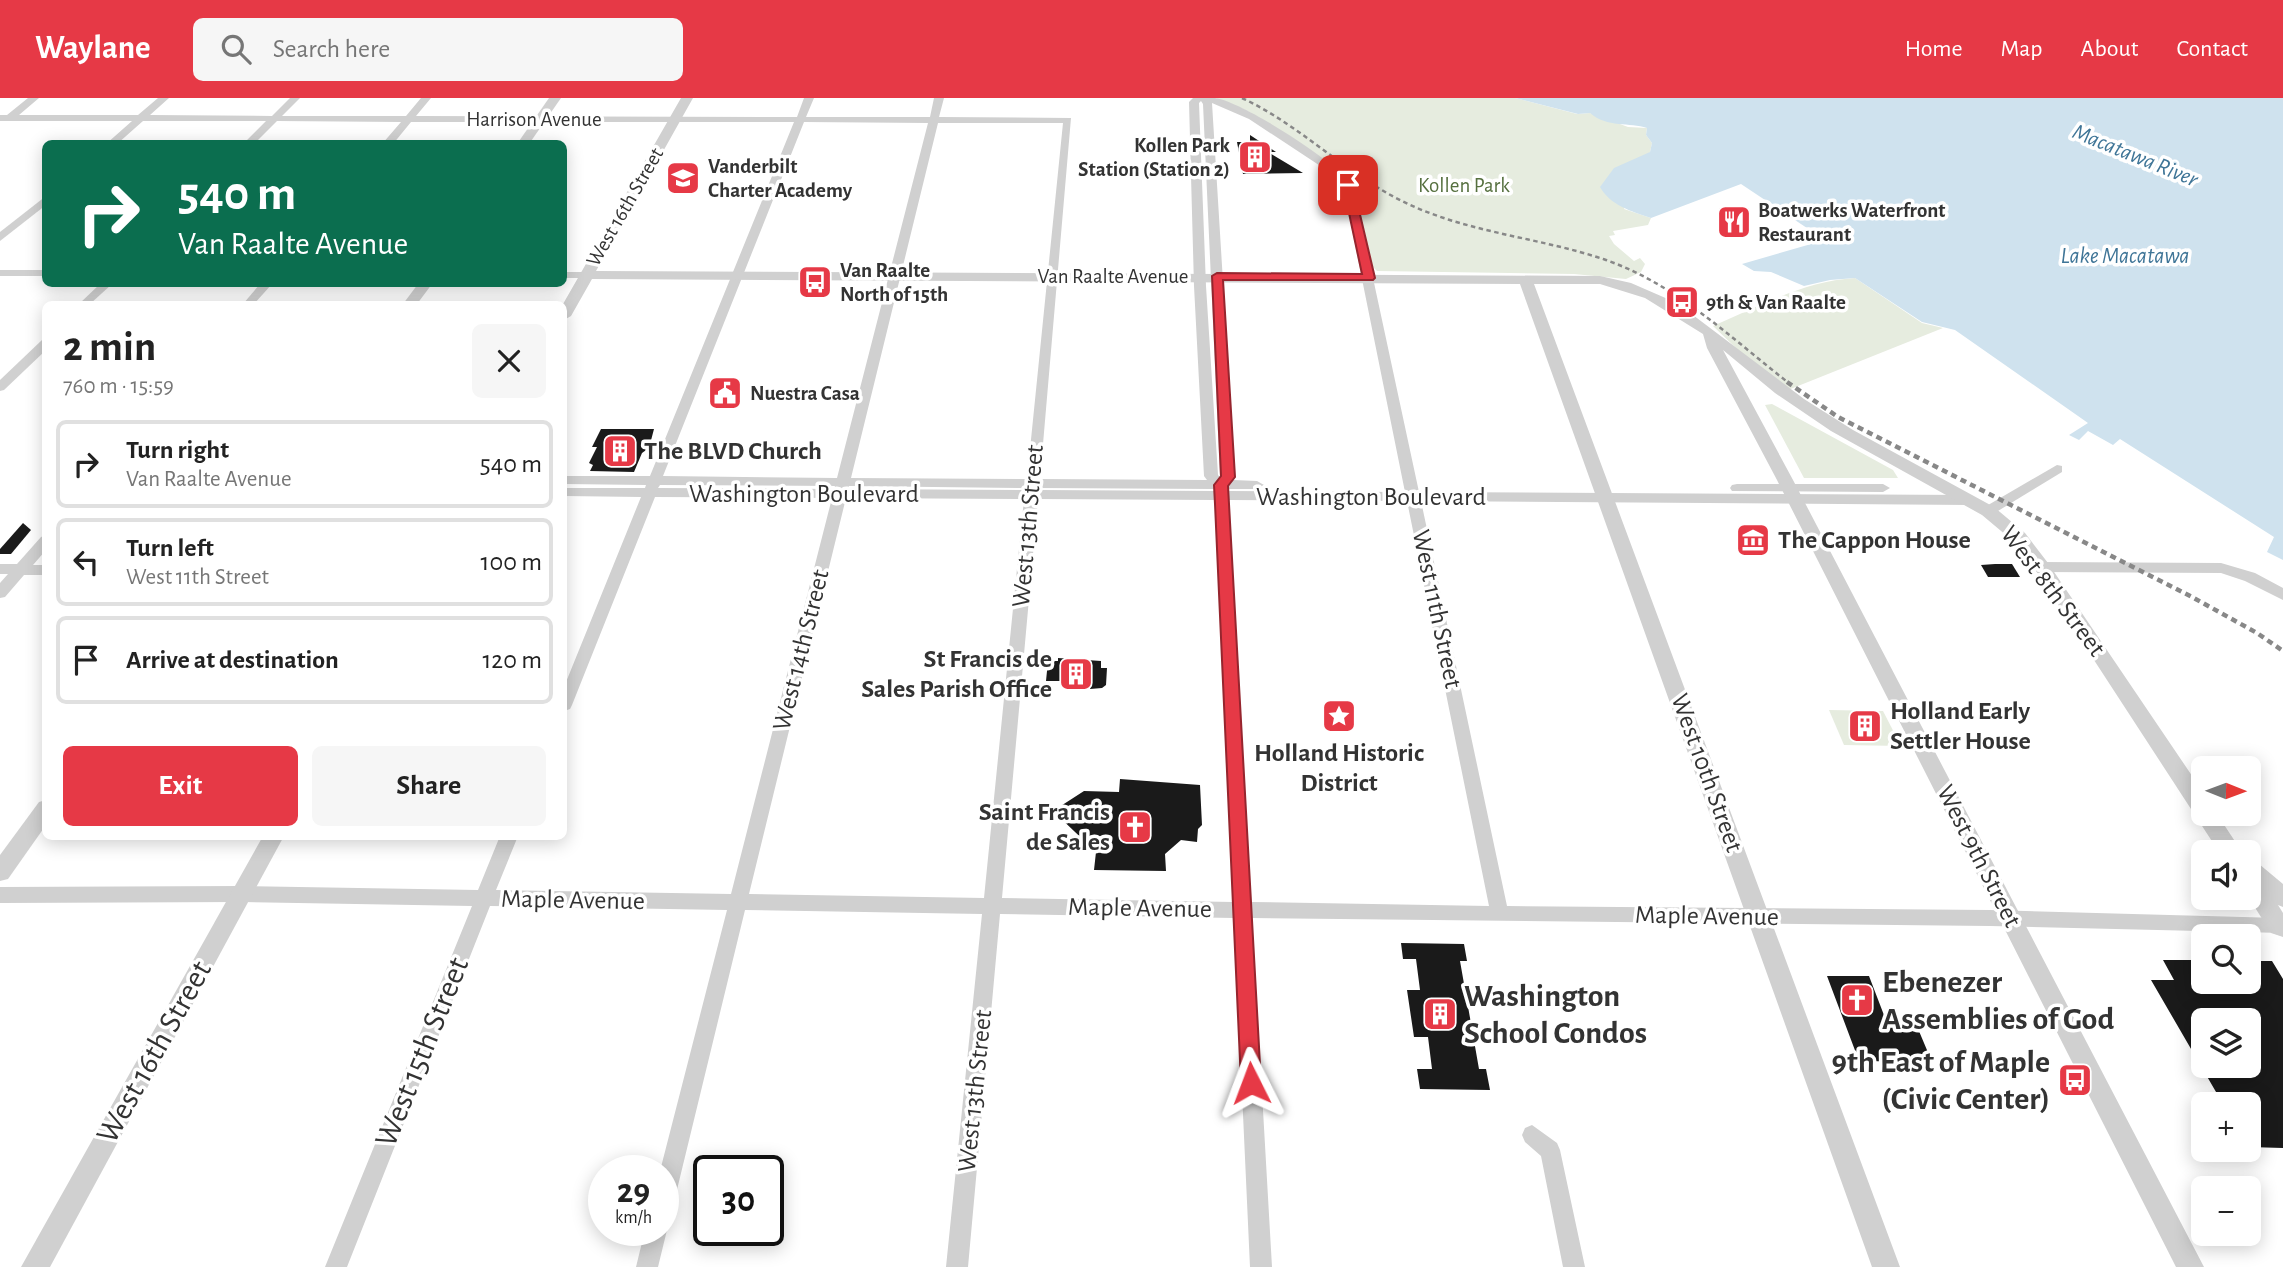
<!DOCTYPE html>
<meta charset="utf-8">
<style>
:root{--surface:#fff;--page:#f6f6f6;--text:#222;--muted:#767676;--line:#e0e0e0;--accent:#e63946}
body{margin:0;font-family:"Alegreya Sans",sans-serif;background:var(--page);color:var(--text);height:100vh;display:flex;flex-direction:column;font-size:26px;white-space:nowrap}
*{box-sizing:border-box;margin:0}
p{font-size:23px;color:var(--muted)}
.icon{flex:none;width:38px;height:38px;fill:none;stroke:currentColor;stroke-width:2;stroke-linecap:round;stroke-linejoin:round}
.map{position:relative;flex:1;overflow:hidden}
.drawer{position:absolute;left:42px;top:203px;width:525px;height:539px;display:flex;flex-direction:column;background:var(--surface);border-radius:10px;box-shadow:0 4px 18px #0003}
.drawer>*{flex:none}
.top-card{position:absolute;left:42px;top:42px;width:525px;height:147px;border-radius:10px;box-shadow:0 4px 18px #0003;background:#0b6e4f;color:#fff;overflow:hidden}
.needle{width:46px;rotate:91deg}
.buttons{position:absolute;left:2191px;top:658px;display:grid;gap:14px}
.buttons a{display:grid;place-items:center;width:70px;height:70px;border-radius:10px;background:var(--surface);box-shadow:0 4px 18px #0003;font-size:35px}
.speed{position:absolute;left:588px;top:1057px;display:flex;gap:14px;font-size:35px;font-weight:700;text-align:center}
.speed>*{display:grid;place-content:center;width:91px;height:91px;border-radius:50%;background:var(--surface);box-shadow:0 4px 18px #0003;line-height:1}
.speed small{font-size:18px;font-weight:400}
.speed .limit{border:4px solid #111;border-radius:10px;background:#fff;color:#111}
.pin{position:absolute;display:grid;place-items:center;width:60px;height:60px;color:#fff;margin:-30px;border-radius:14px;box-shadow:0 4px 10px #0006}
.me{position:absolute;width:77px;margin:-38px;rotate:357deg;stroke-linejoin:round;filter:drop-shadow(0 0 5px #0008)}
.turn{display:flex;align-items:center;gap:24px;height:147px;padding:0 21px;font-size:32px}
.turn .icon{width:91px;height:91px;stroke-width:2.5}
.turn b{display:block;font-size:49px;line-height:60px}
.round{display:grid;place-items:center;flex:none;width:74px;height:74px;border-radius:10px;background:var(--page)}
.head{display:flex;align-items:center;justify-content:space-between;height:119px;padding:0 21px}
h1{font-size:42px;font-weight:700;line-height:52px}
.action{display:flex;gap:14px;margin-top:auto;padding:14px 21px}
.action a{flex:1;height:80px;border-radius:10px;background:var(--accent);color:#fff;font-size:28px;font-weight:700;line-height:80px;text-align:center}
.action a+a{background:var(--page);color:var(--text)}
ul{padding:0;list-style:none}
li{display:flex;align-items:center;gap:21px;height:88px;margin:0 14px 10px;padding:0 7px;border:4px solid var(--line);border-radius:10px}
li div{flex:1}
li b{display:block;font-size:26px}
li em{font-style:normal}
header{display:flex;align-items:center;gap:42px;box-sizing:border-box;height:98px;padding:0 35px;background:var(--accent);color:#fff}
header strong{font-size:33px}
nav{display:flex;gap:38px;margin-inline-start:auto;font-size:24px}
.search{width:490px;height:63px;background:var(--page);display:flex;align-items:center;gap:18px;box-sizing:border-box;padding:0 24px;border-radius:10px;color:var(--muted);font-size:26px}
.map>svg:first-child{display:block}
</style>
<header>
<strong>Waylane</strong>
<div class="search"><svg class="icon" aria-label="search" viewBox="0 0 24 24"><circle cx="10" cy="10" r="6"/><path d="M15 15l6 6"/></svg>Search here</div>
<nav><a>Home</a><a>Map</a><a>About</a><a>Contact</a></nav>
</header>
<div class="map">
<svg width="2283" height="1169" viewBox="0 0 2283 1169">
<rect width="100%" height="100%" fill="#fff"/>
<g fill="#e6ecdf">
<path d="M1215 0H1515L1577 16 1590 15 1628 29 1647 30 1646 37 1652 45 1650 54 1624 111 1651 120 1648 127 1613 133 1615 137 1609 138 1614 146 1634 163 1640 160 1645 166 1641 174 1626 181 1574 176 1377 173 1373 169 1352 82 1248 13Z"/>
<path d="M1855 180 1922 225 1943 230 1788 292 1738 252 1713 228C1760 208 1804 183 1855 180Z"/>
<path d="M1772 306 1893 372 1898 380H1804L1765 307Z"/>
<path d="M1829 612 1883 613 1901 648 1844 647Z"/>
</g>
<path fill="#cfe2ee" d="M1515 0H2283V462L2267 454 2274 439 2120 341 2113 347 2088 333 2079 342 2069 337 2088 325 1955 232 1922 224 1855 180 1830 182 1804 188 1771 174 1754 173 1742 166 1825 142 1741 86 1651 120C1631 113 1611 108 1600 89L1614 70 1650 54 1652 45 1646 37 1647 30C1630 24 1607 30 1590 15L1578 16Z"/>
<g fill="#1a1a1a" fill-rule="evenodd">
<path d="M1250 37 1276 54H1268L1303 75 1243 76 1237 44H1250Z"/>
<path d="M601 331H654L649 350 642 355 634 374 590 373 593 367 589 365 597 349H592Z"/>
<path d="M23 425 31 432 11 456H0V451Z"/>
<path d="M1995 466H2012L2020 479H1988L1981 467Z"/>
<path d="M1058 560 1101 563V570H1107L1106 587 1102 590 1090 591 1091 583H1046L1048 563H1058Z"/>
<path d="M1851 620 1872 621 1879 635 1857 634Z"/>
<path d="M1120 681 1200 687 1202 727 1198 731 1197 744 1181 742 1165 756 1166 773 1094 772 1096 754 1053 713 1084 693 1119 694Z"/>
<path d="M1401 845 1464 846 1467 863H1460L1479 971H1486L1490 992 1420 991 1417 971H1432L1428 939H1414L1407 892H1420L1416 861H1403Z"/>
<path d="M2163 862H2203V884H2249V863H2272L2283 881V1050L2249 1049V1006H2223L2151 882H2174ZM2203 922H2249V968H2203Z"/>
<path d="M1827 878H1869L1887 925 1916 926 1932 964 1859 963Z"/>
</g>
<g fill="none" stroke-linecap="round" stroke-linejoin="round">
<g fill="#d0d0d0" fill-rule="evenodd">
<path d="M28 0H39L19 17H138L158 0H169L150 17 272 18 290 0H300L282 18H406L421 0H431L416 18 797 19 804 0H814L806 19H930L934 0H944L939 19 1071 20 1040 381 1207 382 1204 378 1194 188 1189 4 1193 0C1200 0 1208 0 1215 0 1244 4 1335 64 1353 87L1419 394 1969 397 1976 402 1969 407 1421 403 1507 808 1990 812 2279 820 2283 821V835L1990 828 1252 820 1272 1169H1250L1234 820 1000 816 968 1169H946L982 816 745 812 674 1104 671 1112 663 1115V1073H660L727 812 490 808 347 1169H325L472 808 242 804 0 805V789L242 788 478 792 500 738H518L496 792 731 796 832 400 655 399 572 607 570 611 564 613V589L641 399 564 398V390H645L646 387 564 386V378H650L794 24H411L393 46H382L401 24 277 23 254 46H243L266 23H143L117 46H106L132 23H0V17H7ZM1201 3 1203 6 1220 379 1218 377 1206 188 1199 5ZM1212 5 1249 21 1334 77 1343 87 1405 394 1228 393V391H1257L1264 387 1257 383 1233 382 1235 379ZM804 24 928 25 837 380 663 378ZM938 25H1063L1027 381 851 380ZM660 387 835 388 834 391 658 390ZM849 388 1026 390 1025 392 848 391ZM1039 390 1214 391V393L1039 392ZM846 400 1024 401 984 800 749 796ZM1038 401 1215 402 1233 804 1002 800ZM1229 402 1407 403 1489 808 1251 804Z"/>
<path d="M46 98V107L0 143V134Z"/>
<rect x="0" y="172" width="46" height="6"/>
<path d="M564 174H586L592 177 586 180H564Z"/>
<path d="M100 186H112L90 206H79Z"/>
<path d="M260 186H272L254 206H243Z"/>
<path d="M42 242H46V252L4 292 0 293V282Z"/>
<path d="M2057 367 2062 368V374L1993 416H1983L1981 413 1983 410Z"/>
<path d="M1737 386H1883L1890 390 1883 394 1732 393 1730 390 1732 387Z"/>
<path d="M46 437V452L33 467H46V477H24L5 499 0 500V485L8 476H0V466H17L41 439Z"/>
<path d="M2042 464 2221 465 2255 475 2283 490V502L2245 483 2221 475 2042 474 2035 469Z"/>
<path d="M1532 1027 1557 1045 1560 1052 1585 1169H1563L1541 1058 1525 1044 1522 1037 1525 1030Z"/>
<path d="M663 1124 667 1132 658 1169H636L645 1132H663Z"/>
</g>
<g fill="#d0d0d0" fill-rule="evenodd">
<path d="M549 0H561L529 46H517Z"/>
<path d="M681 0H693L596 173 1600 178 1631 185 1677 205 1804 301 1853 332 1994 409 2025 435 2048 465 2203 694V716H2217L2242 754H2219L2036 473 2013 443 1982 417 1831 333 1775 295 1723 252 1793 382 2204 1169H2176L1777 382 1707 250 1703 236 1645 200 1600 186H1534L1900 1169H1872L1520 186 592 181 571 218 564 222 563 206Z"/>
<path d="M418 186H432L417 206H403Z"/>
<path d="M46 702V727L8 781 0 783V757L39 704Z"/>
<path d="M263 738H284L50 1169H21Z"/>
<path d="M2251 764 2259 766 2283 786V809L2278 807 2283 815V839L2271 835 2249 800V765Z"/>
</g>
<path stroke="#888" stroke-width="2.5" stroke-dasharray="4.5 3.5" stroke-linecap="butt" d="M1242 0C1300 27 1345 75 1402 103 1466 135 1539 139 1606 162 1677 187 1731 240 1790 286"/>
<path stroke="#888" stroke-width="4.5" stroke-dasharray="6 4.5" stroke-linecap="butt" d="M1787 284 1838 319 2192 499 2257 535 2283 553"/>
</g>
<path fill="#e63946" stroke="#96252e" stroke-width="2" d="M1348 84 1353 87 1375 180 1373 182H1223L1235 379 1228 388 1229 406 1261 985 1258 992 1251 995 1244 992 1241 985 1215 406 1214 387 1221 378 1212 178 1217 175 1362 176 1343 87Z"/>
<defs>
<g id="building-square" transform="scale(1.75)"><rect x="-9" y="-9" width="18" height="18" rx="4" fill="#e63946" stroke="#fff"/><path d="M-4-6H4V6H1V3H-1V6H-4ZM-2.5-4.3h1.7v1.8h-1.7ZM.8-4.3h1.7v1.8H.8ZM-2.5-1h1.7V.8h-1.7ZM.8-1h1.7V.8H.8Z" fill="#fff"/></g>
<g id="school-square" transform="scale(1.75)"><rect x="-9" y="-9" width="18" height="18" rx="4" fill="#e63946" stroke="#fff"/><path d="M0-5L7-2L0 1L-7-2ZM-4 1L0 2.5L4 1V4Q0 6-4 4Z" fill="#fff"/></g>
<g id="restaurant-square" transform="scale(1.75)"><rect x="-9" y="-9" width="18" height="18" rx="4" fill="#e63946" stroke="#fff"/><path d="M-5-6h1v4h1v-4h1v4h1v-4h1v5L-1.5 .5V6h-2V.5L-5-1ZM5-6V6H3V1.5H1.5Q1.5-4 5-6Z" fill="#fff"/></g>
<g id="bus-square" transform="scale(1.75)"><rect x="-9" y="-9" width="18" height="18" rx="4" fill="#e63946" stroke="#fff"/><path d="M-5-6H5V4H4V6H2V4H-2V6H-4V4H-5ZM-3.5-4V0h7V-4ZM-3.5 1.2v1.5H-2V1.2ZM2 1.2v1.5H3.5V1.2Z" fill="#fff"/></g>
<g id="civic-square" transform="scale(1.75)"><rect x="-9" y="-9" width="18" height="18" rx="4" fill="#e63946" stroke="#fff"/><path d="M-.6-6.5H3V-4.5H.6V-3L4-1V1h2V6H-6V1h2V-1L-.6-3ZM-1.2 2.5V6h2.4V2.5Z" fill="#fff"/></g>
<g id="museum-square" transform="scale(1.75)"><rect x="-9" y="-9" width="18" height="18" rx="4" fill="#e63946" stroke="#fff"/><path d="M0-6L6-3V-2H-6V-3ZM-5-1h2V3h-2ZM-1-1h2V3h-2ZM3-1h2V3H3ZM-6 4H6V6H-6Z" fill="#fff"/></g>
<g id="sight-square" transform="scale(1.75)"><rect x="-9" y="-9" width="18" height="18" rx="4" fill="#e63946" stroke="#fff"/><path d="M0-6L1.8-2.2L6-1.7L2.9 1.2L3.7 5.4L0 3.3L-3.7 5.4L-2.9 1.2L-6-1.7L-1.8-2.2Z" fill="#fff"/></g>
<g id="church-square" transform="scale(1.75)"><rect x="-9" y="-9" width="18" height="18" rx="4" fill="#e63946" stroke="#fff"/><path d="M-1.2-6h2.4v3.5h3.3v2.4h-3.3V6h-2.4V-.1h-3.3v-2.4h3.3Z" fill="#fff"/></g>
</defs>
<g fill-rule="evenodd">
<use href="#building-square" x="1255" y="59"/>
<use href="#school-square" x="683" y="80"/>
<use href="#restaurant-square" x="1734" y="124"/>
<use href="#bus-square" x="815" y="184"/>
<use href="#bus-square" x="1682" y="204"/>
<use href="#civic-square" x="725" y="295"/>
<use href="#building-square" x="620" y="353"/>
<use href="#museum-square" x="1753" y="442"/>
<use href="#building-square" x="1076" y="576"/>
<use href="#sight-square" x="1339" y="618"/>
<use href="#building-square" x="1865" y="628"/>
<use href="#church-square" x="1135" y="729"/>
<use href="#church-square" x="1857" y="902"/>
<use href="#building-square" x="1440" y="916"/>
<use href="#bus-square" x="2075" y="982"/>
</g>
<g text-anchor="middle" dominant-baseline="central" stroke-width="7" stroke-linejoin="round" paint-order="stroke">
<g font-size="21" fill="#333" stroke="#fff">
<text x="534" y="21">Harrison Avenue</text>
<text transform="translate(625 109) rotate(-60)">West 16th Street</text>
<text x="1113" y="178">Van Raalte Avenue</text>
</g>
<g font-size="21" font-weight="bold" fill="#333" stroke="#fff" text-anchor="start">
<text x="1230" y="47" text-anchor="end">Kollen Park<tspan x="1230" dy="24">Station (Station 2)</tspan></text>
<text x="708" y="68">Vanderbilt<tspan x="708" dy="24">Charter Academy</tspan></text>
<text x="1758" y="112">Boatwerks Waterfront<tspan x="1758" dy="24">Restaurant</tspan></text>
<text x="840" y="172">Van Raalte<tspan x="840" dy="24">North of 15th</tspan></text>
<text x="1706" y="204">9th &amp; Van Raalte</text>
<text x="750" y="295">Nuestra Casa</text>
</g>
<g font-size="21" fill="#56703f" stroke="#fff">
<text x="1464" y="87">Kollen Park</text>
</g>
<g font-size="23" font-style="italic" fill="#3f7597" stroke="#fff">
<text transform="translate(2135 58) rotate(22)">Macatawa River</text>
<text x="2125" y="158">Lake Macatawa</text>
</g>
<g font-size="26" font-weight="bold" fill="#333" stroke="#fff" text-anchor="start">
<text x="644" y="353">The BLVD Church</text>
<text x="1778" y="442">The Cappon House</text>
<text x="1052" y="561" text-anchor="end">St Francis de<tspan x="1052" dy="30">Sales Parish Office</tspan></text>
<text x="1890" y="613">Holland Early<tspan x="1890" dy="30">Settler House</tspan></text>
<text x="1339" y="655" text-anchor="middle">Holland Historic<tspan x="1339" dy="30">District</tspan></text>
<text x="1110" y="714" text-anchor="end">Saint Francis<tspan x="1110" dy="30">de Sales</tspan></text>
</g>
<g font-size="26" fill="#333" stroke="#fff">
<text x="804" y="396">Washington Boulevard</text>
<text x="1371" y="399">Washington Boulevard</text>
<text transform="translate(1028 428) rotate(-85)">West 13th Street</text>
<text transform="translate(2053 493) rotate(53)">West 8th Street</text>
<text transform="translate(1437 511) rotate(78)">West 11th Street</text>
<text transform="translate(801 552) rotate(-76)">West 14th Street</text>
<text transform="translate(1707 675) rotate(70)">West 10th Street</text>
<text transform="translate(1979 758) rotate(63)">West 9th Street</text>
<text transform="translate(573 802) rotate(1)">Maple Avenue</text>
<text transform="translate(1140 810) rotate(1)">Maple Avenue</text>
<text transform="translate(1707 818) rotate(1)">Maple Avenue</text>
<text transform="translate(975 993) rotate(-84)">West 13th Street</text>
</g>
<g font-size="32" font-weight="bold" fill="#333" stroke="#fff" text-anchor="start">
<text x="1882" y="884">Ebenezer<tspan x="1882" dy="37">Assemblies of God</tspan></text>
<text x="1464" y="898">Washington<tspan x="1464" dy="37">School Condos</tspan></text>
<text x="2050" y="964" text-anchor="end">9th East of Maple<tspan x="2050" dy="37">(Civic Center)</tspan></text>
</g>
<g font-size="32" fill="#333" stroke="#fff">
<text transform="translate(154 954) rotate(-61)">West 16th Street</text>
<text transform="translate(422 954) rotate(-68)">West 15th Street</text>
</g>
</g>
</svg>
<div class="buttons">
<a><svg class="needle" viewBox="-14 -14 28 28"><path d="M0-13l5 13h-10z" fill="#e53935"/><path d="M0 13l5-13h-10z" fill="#767676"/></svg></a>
<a><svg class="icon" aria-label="sound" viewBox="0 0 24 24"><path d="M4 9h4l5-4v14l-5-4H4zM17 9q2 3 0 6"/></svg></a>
<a><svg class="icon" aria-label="search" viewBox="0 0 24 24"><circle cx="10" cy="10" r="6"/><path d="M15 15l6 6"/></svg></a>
<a><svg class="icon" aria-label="layers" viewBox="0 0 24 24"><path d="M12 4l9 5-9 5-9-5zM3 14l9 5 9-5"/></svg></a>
<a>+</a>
<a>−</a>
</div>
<div class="speed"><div>29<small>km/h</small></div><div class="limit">30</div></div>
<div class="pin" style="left:1348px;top:87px;background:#d93025"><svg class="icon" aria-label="arrive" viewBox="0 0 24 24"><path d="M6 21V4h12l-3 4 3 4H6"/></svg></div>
<svg class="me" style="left:1251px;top:985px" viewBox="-20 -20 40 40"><path d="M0-17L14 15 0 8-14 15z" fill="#e63946" stroke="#fff" stroke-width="4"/></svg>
<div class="top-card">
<div class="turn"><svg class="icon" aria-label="right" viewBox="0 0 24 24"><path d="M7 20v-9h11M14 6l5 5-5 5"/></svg><div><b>540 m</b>Van Raalte Avenue</div></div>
</div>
<section class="drawer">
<div class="head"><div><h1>2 min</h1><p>760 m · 15:59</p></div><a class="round"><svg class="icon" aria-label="close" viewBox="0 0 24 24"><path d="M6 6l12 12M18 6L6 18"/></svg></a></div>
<ul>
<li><svg class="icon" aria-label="right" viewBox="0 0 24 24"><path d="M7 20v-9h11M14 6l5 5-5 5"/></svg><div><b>Turn right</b><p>Van Raalte Avenue</p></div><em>540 m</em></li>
<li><svg class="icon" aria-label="left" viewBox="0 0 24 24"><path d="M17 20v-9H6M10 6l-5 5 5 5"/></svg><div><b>Turn left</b><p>West 11th Street</p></div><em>100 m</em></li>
<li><svg class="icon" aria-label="arrive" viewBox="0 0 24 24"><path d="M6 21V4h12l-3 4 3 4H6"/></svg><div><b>Arrive at destination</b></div><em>120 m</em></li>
</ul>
<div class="action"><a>Exit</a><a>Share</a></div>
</section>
</div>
